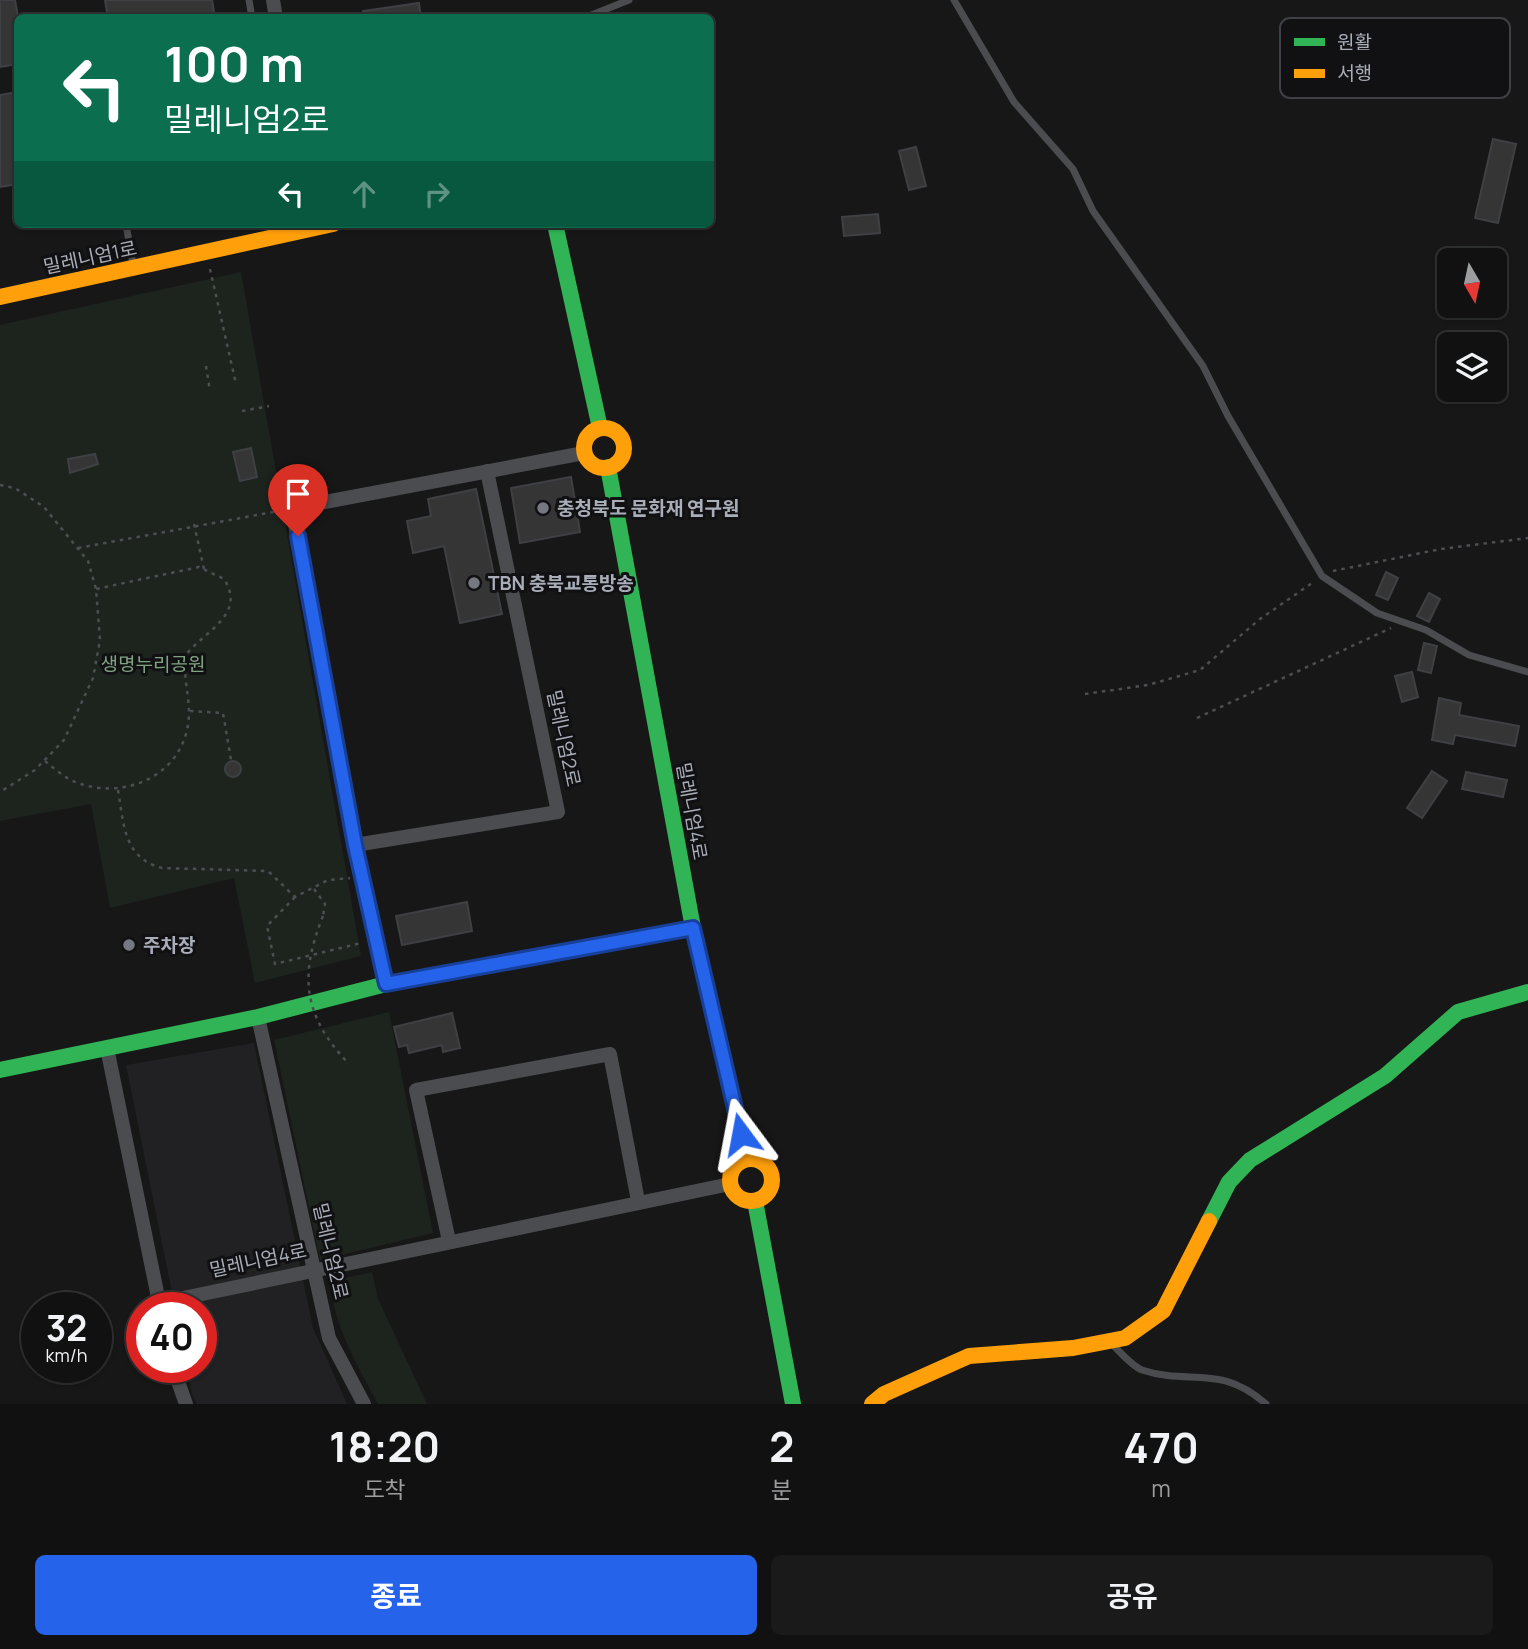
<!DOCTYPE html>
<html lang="ko">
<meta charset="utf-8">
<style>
:root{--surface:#111;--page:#1a1a1a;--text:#f1f3f6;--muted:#9c9d9f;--line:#303131;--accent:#2563eb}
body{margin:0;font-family:Manrope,"Noto Sans KR",sans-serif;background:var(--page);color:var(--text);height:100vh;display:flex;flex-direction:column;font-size:26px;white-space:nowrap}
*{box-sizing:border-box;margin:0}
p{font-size:23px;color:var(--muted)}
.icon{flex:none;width:38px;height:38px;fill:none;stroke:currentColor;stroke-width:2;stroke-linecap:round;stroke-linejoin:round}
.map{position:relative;height:1404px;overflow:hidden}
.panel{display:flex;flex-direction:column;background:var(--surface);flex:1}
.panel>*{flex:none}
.top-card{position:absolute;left:14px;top:14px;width:700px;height:214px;border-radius:10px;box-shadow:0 2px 5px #0004,0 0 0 2px var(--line);background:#0b6e4f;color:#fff;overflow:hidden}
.needle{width:46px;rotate:171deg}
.buttons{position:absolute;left:1437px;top:248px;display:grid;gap:14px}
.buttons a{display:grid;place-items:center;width:70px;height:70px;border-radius:10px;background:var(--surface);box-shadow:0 2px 5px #0004,0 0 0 2px var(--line);font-size:35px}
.speed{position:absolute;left:21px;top:1292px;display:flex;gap:14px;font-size:35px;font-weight:700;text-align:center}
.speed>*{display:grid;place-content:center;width:91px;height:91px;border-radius:50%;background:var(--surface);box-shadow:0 2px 5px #0004,0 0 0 2px var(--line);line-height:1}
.speed small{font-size:18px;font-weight:400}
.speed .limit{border:10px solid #d22;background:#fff;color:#111}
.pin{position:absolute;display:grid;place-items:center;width:60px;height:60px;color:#fff;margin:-72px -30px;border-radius:50% 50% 50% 0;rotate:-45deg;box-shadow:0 0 7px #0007}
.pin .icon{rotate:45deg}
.me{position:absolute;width:77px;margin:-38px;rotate:347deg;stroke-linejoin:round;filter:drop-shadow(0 0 5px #0008)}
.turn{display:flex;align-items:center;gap:24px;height:147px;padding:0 35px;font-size:32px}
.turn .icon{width:91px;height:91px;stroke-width:2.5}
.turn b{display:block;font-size:49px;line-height:60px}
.lanes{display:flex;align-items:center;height:66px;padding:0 35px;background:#0003;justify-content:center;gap:35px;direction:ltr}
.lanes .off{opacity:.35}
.eta{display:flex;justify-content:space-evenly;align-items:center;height:119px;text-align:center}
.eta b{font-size:42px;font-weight:700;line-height:49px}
.primary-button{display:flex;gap:14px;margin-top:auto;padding:14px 35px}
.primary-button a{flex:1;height:80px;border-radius:10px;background:var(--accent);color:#fff;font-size:28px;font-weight:700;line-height:80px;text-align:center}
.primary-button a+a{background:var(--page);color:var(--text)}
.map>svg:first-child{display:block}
</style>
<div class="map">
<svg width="1528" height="1404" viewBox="0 0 1528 1404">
<rect width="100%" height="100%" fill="#171717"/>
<path fill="#212123" d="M254 1043 313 1328 347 1404H197L192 1394 187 1367H201V1307H175L126 1065Z"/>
<g fill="#1d241e">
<path d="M241 272 361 956 255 983 234 878 110 908 91 804 0 821V325Z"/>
<path d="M389 1012 433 1233 320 1260 274 1040Z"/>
<path d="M372 1272 378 1299 427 1404H378C358 1366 337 1332 331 1290L341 1279Z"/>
</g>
<g fill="#353536" stroke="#3f4043" stroke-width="2">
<path d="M0 0H15L18 17V64L0 67Z"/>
<path d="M105 0H212L215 18H108Z"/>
<path d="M419 3 421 18H364L363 11Z"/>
<path d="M18 92V184L0 187V95Z"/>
<path d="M1493 139 1516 144 1498 223 1475 218Z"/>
<path d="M916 147 926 186 909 190 899 151Z"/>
<path d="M878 214 880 233 844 236 842 217Z"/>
<path d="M251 448 257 477 240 481 233 452Z"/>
<path d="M95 454 98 464 70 473 68 459Z"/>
<path d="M571 477 580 532 520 543 511 488Z"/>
<path d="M476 489 502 614 460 623 444 546 413 553 407 521 431 516 428 499Z"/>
<path d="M1386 572 1398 578 1388 600 1376 595Z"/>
<path d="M1429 593 1440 599 1429 622 1417 616Z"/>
<path d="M1424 643 1437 646 1431 673 1418 670Z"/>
<path d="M1412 672 1418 697 1402 702 1395 676Z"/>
<path d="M1439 698 1461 703 1459 715 1519 726 1515 746 1455 735 1453 744 1432 740Z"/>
<circle cx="233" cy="769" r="8"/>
<path d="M1432 771 1447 781 1422 818 1407 808Z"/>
<path d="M1466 772 1507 780 1503 797 1462 789Z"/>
<path d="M467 902 472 931 402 945 396 916Z"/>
<path d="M452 1013 460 1048 443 1052 442 1045 409 1053 407 1045 399 1047 394 1027Z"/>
</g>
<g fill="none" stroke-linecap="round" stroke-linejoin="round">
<g stroke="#4d4e52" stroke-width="2.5" stroke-dasharray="3.5 5" stroke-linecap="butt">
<path d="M210 269 236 384"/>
<path d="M206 366 210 391"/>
<path d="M242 411 269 406"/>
<path d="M0 485 15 488 44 507 88 561 96 589 100 640 93 678 64 740 35 770 0 792"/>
<path d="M194 524 204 569"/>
<path d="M78 548 284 510"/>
<path d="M1333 571 1441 549 1528 538"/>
<path d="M1085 694 1148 685 1200 670 1260 619 1315 581"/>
<path d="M190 711 223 713 231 760"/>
<path d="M1197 718 1391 628"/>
<path d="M45 761C56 770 67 780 81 784 127 799 180 775 188 725 192 701 182 679 186 655 204 631 247 615 224 579L199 567 96 589"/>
<path d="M118 790C124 824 123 858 162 868L268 871 295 897 328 880 350 878"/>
<path d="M314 889 325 904 323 916"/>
<path d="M295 897 267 926 275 964 361 943"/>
</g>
<g stroke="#4b4c50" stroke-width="7">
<path d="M249 0 252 18"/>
<path d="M954 0 1014 102 1073 169 1093 211 1203 366 1228 416 1322 576 1377 613 1426 630 1469 655 1528 672"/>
<path d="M584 18 629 0"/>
<path d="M126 224 133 265"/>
<path d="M1113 1345C1121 1353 1132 1366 1142 1370 1190 1386 1219 1363 1266 1404"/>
</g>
<g stroke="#4b4c50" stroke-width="14">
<path d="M273 0 276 18"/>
<path d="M355 845 558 812 487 471"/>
<path d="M386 984 355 845 295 524 298 513 304 506 584 453"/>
<path d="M258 1017 329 1338 364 1404"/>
<path d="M107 1048 160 1307"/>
<path d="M449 1241 416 1090 610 1054 638 1201"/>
<path d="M159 1303 730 1184"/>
<path d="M173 1367 186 1404"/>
</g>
<g stroke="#30b455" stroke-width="16">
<path d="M555 224 600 428"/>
<path d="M608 467 693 928 747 1159"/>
<path d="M0 1070 258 1017 386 984 508 962"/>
<path d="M755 1201 793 1404"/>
<path d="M1209 1221 1229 1182 1250 1160 1385 1076 1458 1012 1528 992"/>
</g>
<g stroke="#ff9f0a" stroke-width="16">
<path d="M0 297 333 224"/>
<circle cx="604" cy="448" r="20"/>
<path d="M508 962 693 928"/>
<circle cx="751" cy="1180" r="21"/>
<path d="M872 1404 884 1394 969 1356 1073 1348 1125 1338 1163 1311 1209 1221"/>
</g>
<path stroke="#4d4e52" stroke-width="2.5" stroke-dasharray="3.5 5" stroke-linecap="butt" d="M323 916C299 976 303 1015 348 1063"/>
</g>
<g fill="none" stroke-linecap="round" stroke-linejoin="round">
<g stroke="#184099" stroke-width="18">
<path id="route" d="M298 536 355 845 386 984 693 928 741 1134"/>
</g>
<use href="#route" stroke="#2563eb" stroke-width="12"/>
</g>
<g fill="#757880" stroke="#111113" stroke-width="2.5">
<circle cx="543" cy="508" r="7"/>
<circle cx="474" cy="583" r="7"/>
<circle cx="129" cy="945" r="7"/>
</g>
<g text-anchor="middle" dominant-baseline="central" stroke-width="6" stroke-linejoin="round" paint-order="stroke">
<g font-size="19" fill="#a8adb8" stroke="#111113">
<text transform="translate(90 257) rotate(-12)">밀레니엄1로</text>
<text transform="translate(564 738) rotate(78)">밀레니엄2로</text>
<text transform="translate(692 811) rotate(80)">밀레니엄4로</text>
<text transform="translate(331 1251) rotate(77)">밀레니엄2로</text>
<text transform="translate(258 1260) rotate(-12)">밀레니엄4로</text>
</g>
<g font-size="19" font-weight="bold" fill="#a8adb8" stroke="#111113" text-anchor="start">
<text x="557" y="508">충청북도 문화재 연구원</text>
<text x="488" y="583">TBN 충북교통방송</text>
<text x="143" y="945">주차장</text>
</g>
<g font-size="19" fill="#7fa381" stroke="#111113">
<text x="153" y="664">생명누리공원</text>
</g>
</g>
<rect x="1280" y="18" width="230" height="80" rx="10" fill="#111113" stroke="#3e4045" stroke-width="2"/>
<rect x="1294" y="38" width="31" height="8" fill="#30b455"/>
<rect x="1294" y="69" width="31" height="9" fill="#ff9f0a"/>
<g font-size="19" fill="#a8adb8">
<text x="1337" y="49">원활</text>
<text x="1337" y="80">서행</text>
</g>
</svg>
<div class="buttons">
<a><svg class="needle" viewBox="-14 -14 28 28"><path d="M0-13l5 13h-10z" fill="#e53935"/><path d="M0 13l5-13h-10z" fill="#9c9d9f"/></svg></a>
<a><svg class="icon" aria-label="layers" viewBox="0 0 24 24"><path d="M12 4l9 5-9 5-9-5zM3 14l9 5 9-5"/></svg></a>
</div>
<div class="speed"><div>32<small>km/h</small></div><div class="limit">40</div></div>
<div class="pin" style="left:298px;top:536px;background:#d93025"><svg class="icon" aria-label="arrive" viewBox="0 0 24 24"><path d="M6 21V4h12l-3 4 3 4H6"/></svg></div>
<svg class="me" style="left:741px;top:1134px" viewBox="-20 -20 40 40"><path d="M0-17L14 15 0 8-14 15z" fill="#2563eb" stroke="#fff" stroke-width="4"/></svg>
<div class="top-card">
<div class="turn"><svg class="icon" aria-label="left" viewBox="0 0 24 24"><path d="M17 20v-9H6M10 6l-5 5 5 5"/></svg><div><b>100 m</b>밀레니엄2로</div></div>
<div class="lanes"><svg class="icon" aria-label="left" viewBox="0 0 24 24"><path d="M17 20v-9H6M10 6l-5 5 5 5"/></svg><svg class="icon off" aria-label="ahead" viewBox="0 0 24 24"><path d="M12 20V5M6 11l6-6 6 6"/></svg><svg class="icon off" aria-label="right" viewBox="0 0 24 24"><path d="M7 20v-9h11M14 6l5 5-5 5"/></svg></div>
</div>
</div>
<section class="panel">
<div class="eta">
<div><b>18:20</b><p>도착</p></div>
<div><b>2</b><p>분</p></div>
<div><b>470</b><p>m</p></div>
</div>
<div class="primary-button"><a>종료</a><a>공유</a></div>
</section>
